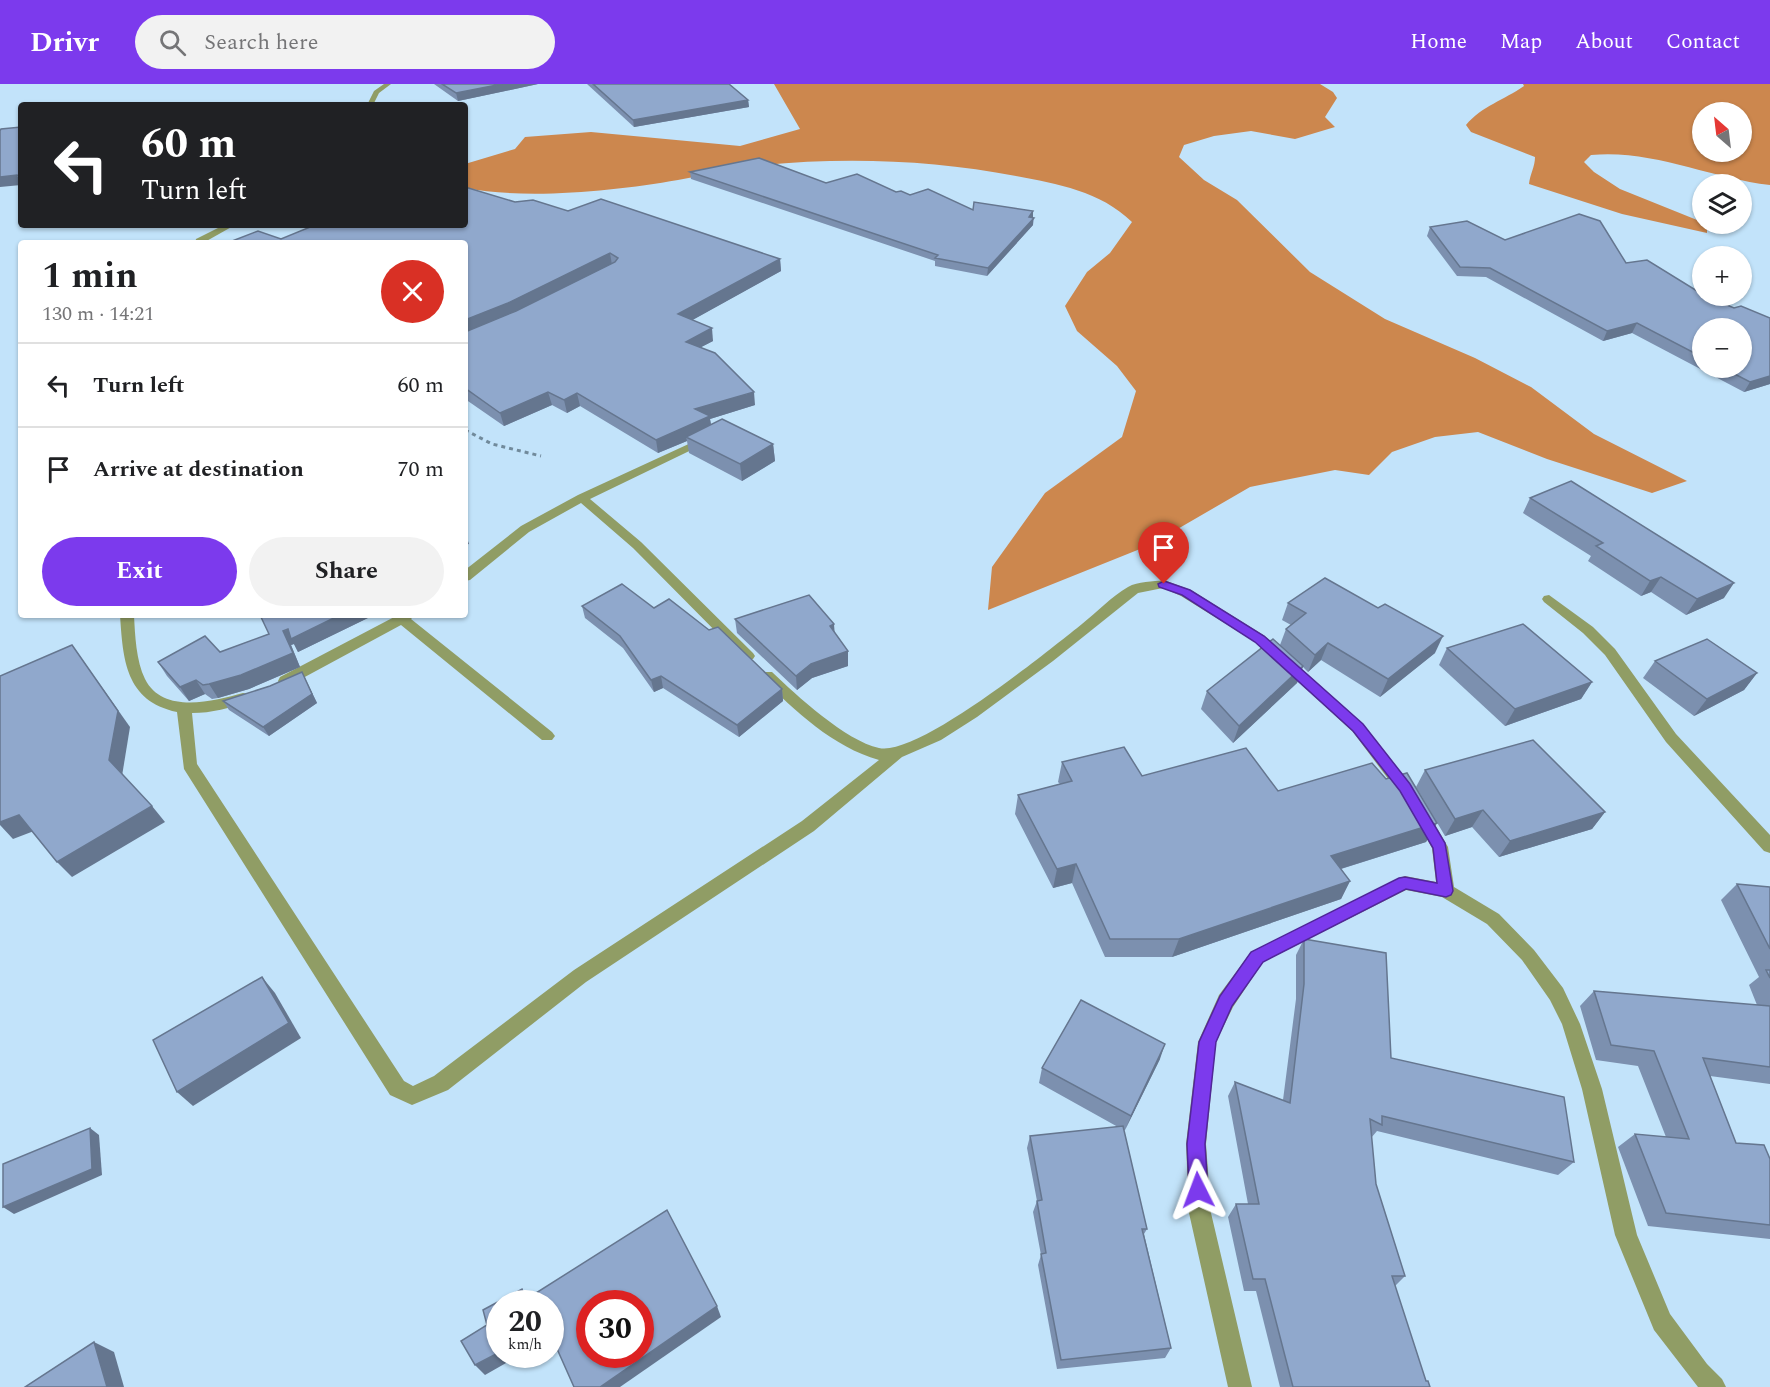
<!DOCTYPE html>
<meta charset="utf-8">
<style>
:root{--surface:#fff;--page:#f2f2f2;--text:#202124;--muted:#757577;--line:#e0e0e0;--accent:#7c3aed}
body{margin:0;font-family:Spectral,serif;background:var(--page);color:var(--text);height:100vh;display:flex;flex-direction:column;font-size:22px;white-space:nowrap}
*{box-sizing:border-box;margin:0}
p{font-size:20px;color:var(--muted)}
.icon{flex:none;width:33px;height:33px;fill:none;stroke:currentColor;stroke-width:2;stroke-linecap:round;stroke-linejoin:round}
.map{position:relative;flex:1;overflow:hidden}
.side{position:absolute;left:18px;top:156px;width:450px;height:378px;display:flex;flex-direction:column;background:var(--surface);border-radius:6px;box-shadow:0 2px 4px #0004}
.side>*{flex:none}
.top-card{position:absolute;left:18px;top:18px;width:450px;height:126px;border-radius:6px;box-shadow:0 2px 4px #0004;background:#202124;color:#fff;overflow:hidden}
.needle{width:39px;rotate:332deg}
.controls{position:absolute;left:1692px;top:18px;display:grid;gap:12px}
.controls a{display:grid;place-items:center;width:60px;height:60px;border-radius:50%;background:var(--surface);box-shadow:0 2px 4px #0004;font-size:30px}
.speed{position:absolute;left:486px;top:1206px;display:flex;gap:12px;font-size:30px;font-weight:700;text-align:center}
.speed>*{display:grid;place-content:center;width:78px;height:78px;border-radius:50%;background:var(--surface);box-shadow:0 2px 4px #0004;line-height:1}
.speed small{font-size:15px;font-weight:400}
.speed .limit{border:9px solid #d22;background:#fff;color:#111}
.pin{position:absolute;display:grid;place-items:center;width:51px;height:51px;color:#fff;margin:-62px -26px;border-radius:50% 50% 50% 0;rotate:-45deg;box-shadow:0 0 6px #0007}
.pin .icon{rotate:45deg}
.me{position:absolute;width:66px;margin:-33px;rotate:357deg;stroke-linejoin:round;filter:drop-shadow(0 0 4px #0008)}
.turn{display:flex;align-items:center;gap:21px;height:126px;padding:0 24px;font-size:27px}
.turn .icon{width:78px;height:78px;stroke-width:2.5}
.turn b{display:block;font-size:42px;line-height:51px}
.round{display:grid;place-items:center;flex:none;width:63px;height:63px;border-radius:32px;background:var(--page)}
.summary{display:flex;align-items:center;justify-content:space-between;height:102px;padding:0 24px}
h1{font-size:36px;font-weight:700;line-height:45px}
.cta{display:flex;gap:12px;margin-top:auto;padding:12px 24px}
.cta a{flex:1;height:69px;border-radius:36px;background:var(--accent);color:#fff;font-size:24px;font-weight:700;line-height:69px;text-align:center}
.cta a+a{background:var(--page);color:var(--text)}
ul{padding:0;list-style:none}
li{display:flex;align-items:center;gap:18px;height:84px;padding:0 24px;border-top:2px solid var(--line)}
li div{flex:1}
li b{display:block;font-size:22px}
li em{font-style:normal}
header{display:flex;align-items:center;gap:36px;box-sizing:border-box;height:84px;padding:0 30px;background:var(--accent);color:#fff}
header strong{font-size:28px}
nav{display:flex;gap:33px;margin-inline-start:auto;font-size:21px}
.search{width:420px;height:54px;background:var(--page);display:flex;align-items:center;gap:15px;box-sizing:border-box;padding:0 21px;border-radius:33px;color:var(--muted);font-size:22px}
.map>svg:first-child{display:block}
</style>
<header>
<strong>Drivr</strong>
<div class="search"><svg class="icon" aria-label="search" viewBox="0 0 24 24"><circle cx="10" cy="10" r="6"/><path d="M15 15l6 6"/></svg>Search here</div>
<nav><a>Home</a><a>Map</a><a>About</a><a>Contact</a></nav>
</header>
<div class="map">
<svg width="1770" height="1303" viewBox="0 0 1770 1303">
<rect width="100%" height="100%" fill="#c2e3fa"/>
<g fill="#cc874e" fill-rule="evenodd">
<path d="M774 0H1320L1333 8 1337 14 1325 33 1335 43 1295 55 1251 47 1214 52 1184 61 1179 73 1204 96 1237 116 1310 188 1385 235 1475 274 1531 303 1594 350 1687 397 1652 409 1547 375 1478 348 1435 353 1392 368 1369 391 1335 386 1250 403 1150 461 988 526 992 483 1045 409 1122 353 1136 307 1117 282 1077 247 1065 222 1087 188 1110 169 1132 138C1100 107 1058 100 1016 92 934 76 846 73 763 81 734 84 706 91 678 96 615 107 527 116 465 104V80L515 65 525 53 591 48 740 62 800 45Z"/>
<path d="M1523 0H1770V101C1710 94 1652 65 1591 71L1584 78 1594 88 1620 105 1707 140V149L1622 130 1529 100C1530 90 1535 83 1535 73L1471 48 1466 41C1482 22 1504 16 1524 2ZM1702 28H1742V68H1702Z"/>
</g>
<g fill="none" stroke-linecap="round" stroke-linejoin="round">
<path stroke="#718a9b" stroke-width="3" stroke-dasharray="4 4" stroke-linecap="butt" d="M465 346 492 360 541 372"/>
<g fill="#909d65" fill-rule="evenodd">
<path d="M384 0H391L379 9 373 21H367L374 7Z"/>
<path d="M224 141H235L203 159H195L196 155Z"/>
<path d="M706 352 710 353V357L590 415 641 458 753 569 755 572 753 575H743L633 464 581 419 529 448 470 496 465 497V486L521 442 578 411Z"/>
<path d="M1164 496 1191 506 1265 552 1363 640 1413 704 1415 708 1413 712H1401L1353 648 1255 558 1181 512 1163 504 1138 509 1053 577 977 633 941 656 902 673 814 747 586 898 448 1006 412 1021 390 1011 184 685 177 628C125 617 123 575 120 531H134C135 551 136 577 145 595 163 631 214 617 243 609L248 610 250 614 248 618C230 624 212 629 192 629L197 680 404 997 413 1002 434 992 574 886 802 737 879 676C833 663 795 627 762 594L760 591 762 588H772C796 611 846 657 879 664 918 673 1048 567 1082 540 1097 528 1112 512 1128 503 1138 497 1153 498 1164 496Z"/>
<path d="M1549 511 1593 543 1615 565 1676 650 1770 751V769L1764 767 1666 658 1605 571 1583 549 1544 518 1542 515 1544 512Z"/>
<path d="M398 531H415L411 535 552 648 555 652 552 656H542L401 541 290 601H280L278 597 280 593Z"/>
<path d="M1421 725 1427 727 1448 763 1454 803 1499 830 1534 866 1563 904 1580 940 1602 1005 1637 1151 1670 1230 1707 1280 1722 1295 1726 1303H1698L1654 1246 1615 1151 1582 1005 1562 940 1550 916 1522 876 1487 840 1442 813 1406 806 1263 878 1233 923 1216 958 1206 1060 1211 1129 1252 1303H1228L1189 1129 1186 1060 1198 958 1219 911 1251 868 1399 794 1405 792 1436 798 1432 764 1413 731 1415 727Z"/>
</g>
</g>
<g fill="#7c90af" fill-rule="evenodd">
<path d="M434 0H538L458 17Z"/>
<path d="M587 0H729L748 16 749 23 634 43Z"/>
<path d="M690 88 826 99 896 108 973 126 1034 134 1033 141 987 192 935 182V177L691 95Z"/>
<path d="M515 118 568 127 780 175 781 187 692 236 713 257 701 263 755 321 710 335 711 341 773 360 775 377 742 397 689 369 687 357 658 369 580 322 567 329 552 321 504 342 465 315V159L281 155Z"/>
<path d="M1430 143 1626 179 1734 224 1770 234V300L1744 308 1632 249 1603 257 1486 193 1457 192 1427 152ZM1702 244 1742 284H1702Z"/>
<path d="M1530 414 1724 514 1686 531 1651 508 1641 512 1588 477 1591 472 1523 429Z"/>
<path d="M1288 519 1435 569 1380 613 1321 576 1308 588 1303 583 1297 599 1233 659 1201 625 1207 607 1280 561 1286 545 1291 541 1282 536Z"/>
<path d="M582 522 654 524 782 605 783 617 739 653 663 604 654 608 623 564 585 534Z"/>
<path d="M372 532 298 568 294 560 291 561 300 583 249 605 218 614 212 615 205 610 189 617 167 592 158 578 220 568 269 550Z"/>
<path d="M735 535 834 548 848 582 812 594 797 606 737 549Z"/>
<path d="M1447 564 1592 598 1581 615 1505 642 1439 581Z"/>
<path d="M1655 577 1757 589 1744 606 1694 632 1643 594Z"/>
<path d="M302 588 317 619 269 652 229 626 223 617 270 602Z"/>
<path d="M1062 678 1142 692 1278 707 1386 695 1437 739 1426 758 1341 785 1350 797 1341 815 1172 873H1105L1072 799 1053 804 1015 730 1018 711 1060 700 1058 698Z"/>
<path d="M1425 686 1605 728 1592 745 1499 773 1472 743 1445 752 1416 703Z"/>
<path d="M1737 800 1770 803V1000L1710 992 1736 1059 1770 1075V1155L1648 1142 1618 1063 1635 1050 1666 1053 1638 982 1596 976 1580 922 1594 907 1757 921 1749 901 1759 893 1721 816Z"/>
<path d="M1304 855 1391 974 1574 1078 1558 1091 1377 1047 1371 1054 1376 1100 1405 1192 1395 1202 1426 1297 1430 1303H1280L1256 1207H1244L1228 1133 1236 1120H1248L1228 1012 1235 998 1283 1016 1296 915V871Z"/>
<path d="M1160 975 1125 1046H1124L1147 1145 1144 1150 1171 1264 1165 1274 1057 1285 1038 1181 1041 1171 1033 1128 1037 1117 1027 1064 1030 1052 1118 1043 1039 999 1042 984Z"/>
</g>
<g fill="#65768f">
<path d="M502 0H538L458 17 456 9Z"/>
<path d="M748 16 749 23 634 43 633 36Z"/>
<path d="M17 91 21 98V101L0 103V93Z"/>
<path d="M1033 127V141L987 192 988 184Z"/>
<path d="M610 169 612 181 511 232 465 251V236Z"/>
<path d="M780 175 781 187 680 243 678 230Z"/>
<path d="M1637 239 1632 249 1603 257 1607 247Z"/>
<path d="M712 244 713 257 688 270 686 258Z"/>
<path d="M1770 292V300L1744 308 1750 298Z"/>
<path d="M548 308 552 321 504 342 500 329Z"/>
<path d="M754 308 755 321 710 335 712 346 686 353 687 357 658 369 656 356 695 325Z"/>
<path d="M577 309 580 322 567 329 564 316Z"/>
<path d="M773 360 775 377 742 397 740 380Z"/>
<path d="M465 448 469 460 465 461Z"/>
<path d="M1661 493 1651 508 1641 512 1650 497Z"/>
<path d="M1734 499 1724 514 1686 531 1697 515Z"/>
<path d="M340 531H372V532L298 568 294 560 291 561 300 583 249 605 218 614 209 600 283 547Z"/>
<path d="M834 540 835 554 830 542Z"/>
<path d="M1443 552 1435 569 1380 613 1388 595Z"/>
<path d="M1328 559 1321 576 1308 588 1315 571Z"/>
<path d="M72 561 130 643 122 692 109 676Z"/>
<path d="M848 567V582L812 594 797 606 796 592 811 580Z"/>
<path d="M1303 582 1297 599 1233 659 1239 642Z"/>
<path d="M302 588 317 619 269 652 263 643Z"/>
<path d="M1757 589 1744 606 1694 632 1707 615Z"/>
<path d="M661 592 663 604 654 608 651 596Z"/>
<path d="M196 596 205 610 189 617 180 603Z"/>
<path d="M1592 598 1581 615 1505 642 1515 625Z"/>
<path d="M782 605 783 617 739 653 737 641Z"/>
<path d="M152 722 165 738 72 793 57 778Z"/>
<path d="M1483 726 1472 743 1445 752 1455 735Z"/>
<path d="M1605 728 1592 745 1499 773 1510 757Z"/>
<path d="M19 731 34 747 13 755 0 741V738Z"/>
<path d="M1437 739 1426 758 1321 791 1331 772Z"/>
<path d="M1076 780 1072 799 1053 804 1057 785Z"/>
<path d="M1350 797 1341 815 1172 873 1179 855Z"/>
<path d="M262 893 275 909 301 954 193 1022 177 1008Z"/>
<path d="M1165 960 1160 975 1125 1046 1131 1032Z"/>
<path d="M90 1044 99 1051 102 1091 14 1130 3 1123Z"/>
<path d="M522 1205 530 1216H525Z"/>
<path d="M717 1222 721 1233 620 1303H600Z"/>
<path d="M94 1258 114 1268 124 1303H107Z"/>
<path d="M500 1268V1270H522L485 1291 475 1281Z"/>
</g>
<g fill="#90a8cc" stroke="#65768f" stroke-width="1.5" fill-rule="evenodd">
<path d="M442 0H502L456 9Z"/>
<path d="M593 0H729L748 16 633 36Z"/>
<path d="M21 43V94L17 91 0 93V47L1 45Z"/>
<path d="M759 74 826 99 857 90 896 108 901 107 910 111 928 105 973 126 974 118 1033 127 1029 133 1034 134 988 184 935 174 938 171 690 88Z"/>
<path d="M465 103 515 118 533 116 568 127 601 115 780 175 678 230 712 244 686 258 715 269 754 308 695 325 710 332 656 356 577 309 564 316 548 308 500 329 465 304V248L516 227 615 178 618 174 610 169 508 219 465 236V159H227L258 147 281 155 315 141H465Z"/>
<path d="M1579 130 1600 137 1626 179 1647 176 1702 210V212H1705L1734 224 1741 222 1770 234V292L1750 298 1723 284H1742V244H1702V273L1637 239 1607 247 1490 184 1460 183 1430 143 1467 137 1505 156Z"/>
<path d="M722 335 773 360 740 380 686 353Z"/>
<path d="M1571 397 1734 499 1697 515 1661 493 1650 497 1596 462 1603 459 1530 414Z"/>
<path d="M1325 494 1378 524 1385 520 1443 552 1388 595 1328 559 1315 571 1286 545 1306 529 1288 519Z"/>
<path d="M622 500 654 524 669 515 709 546 718 543 782 605 737 641 661 592 651 596 620 552 582 522Z"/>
<path d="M809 511 834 540 830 542 848 567 811 580 796 592 735 535Z"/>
<path d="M260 531H340L291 555 288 545 283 547 293 569 241 591 209 600 203 601 196 596 180 603 158 578 205 552 220 568 269 550Z"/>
<path d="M1523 540 1592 598 1515 625 1447 564Z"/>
<path d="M1273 555 1303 582 1239 642 1207 607Z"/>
<path d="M1707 555 1757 589 1707 615 1655 577Z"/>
<path d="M72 561 118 627 109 676 152 722 57 778 19 731 0 738V592Z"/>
<path d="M302 588 312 610 263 643 223 617 270 602Z"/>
<path d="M1533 656 1605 728 1510 757 1483 726 1455 735 1425 686Z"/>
<path d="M1124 663 1142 692 1246 664 1278 707 1372 679 1386 695 1407 689 1437 739 1331 772 1350 797 1179 855H1110L1076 780 1057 785 1018 711 1072 697 1062 678Z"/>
<path d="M1737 800 1770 803V865Z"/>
<path d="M1304 855 1386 869 1391 974 1564 1013 1574 1078 1382 1032V1041L1370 1035 1376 1100 1405 1192H1392L1426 1297H1428L1430 1303H1293L1265 1195H1253L1236 1120H1259L1235 998 1290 1019 1304 900Z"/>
<path d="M1766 886H1770V894Z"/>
<path d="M262 893 289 939 177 1008 153 956Z"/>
<path d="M1594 907 1770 922V983L1703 974 1736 1059 1764 1061 1770 1075V1141L1666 1129 1635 1050 1689 1055 1654 967 1611 961Z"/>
<path d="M1081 916 1165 960 1131 1032 1042 984Z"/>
<path d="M1123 1042 1147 1145H1142L1171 1264 1061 1276 1041 1170 1046 1169 1037 1117 1042 1116 1030 1052Z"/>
<path d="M90 1044 92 1085 3 1123V1080Z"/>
<path d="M667 1126 717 1222 600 1303H574L550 1249V1220H500V1268L475 1281 461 1257 487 1241 483 1226 522 1205 525 1216ZM590 1220H640V1270H590Z"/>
<path d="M94 1258 107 1303H25Z"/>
</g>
<path fill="#7c3aed" stroke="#51269a" stroke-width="1.5" d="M1164 497 1190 506 1264 552 1363 640 1410 700 1445 759 1453 807 1451 811 1446 813 1406 805 1263 878 1232 922 1216 958 1205 1060 1208 1106 1205 1113 1198 1116 1192 1113 1189 1106 1187 1060 1199 958 1220 912 1251 868 1399 794 1405 793 1437 799 1433 764 1400 707 1353 647 1255 558 1182 511 1159 503 1158 500Z"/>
</svg>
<div class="controls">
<a><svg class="needle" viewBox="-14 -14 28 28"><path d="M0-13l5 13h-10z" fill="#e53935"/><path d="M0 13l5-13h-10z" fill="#757577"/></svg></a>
<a><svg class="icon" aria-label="layers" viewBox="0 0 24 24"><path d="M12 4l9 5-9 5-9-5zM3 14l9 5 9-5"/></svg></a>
<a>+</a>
<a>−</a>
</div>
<div class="speed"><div>20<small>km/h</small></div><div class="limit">30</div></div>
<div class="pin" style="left:1164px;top:500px;background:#d93025"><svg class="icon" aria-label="arrive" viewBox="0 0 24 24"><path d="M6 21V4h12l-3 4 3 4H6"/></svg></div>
<svg class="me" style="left:1198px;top:1106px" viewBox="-20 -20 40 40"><path d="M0-17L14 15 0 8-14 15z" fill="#7c3aed" stroke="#fff" stroke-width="4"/></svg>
<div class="top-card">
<div class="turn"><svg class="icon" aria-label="left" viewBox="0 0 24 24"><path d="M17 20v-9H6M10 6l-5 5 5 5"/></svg><div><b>60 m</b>Turn left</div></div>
</div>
<section class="side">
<div class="summary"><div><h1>1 min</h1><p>130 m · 14:21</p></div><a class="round" style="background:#d93025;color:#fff"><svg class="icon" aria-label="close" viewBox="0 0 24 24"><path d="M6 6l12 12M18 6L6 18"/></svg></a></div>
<ul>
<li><svg class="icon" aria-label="left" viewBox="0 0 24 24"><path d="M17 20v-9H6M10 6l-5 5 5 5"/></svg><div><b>Turn left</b></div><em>60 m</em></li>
<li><svg class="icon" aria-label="arrive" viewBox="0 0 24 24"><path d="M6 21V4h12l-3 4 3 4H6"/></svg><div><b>Arrive at destination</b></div><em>70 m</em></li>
</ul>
<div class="cta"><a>Exit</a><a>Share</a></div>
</section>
</div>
